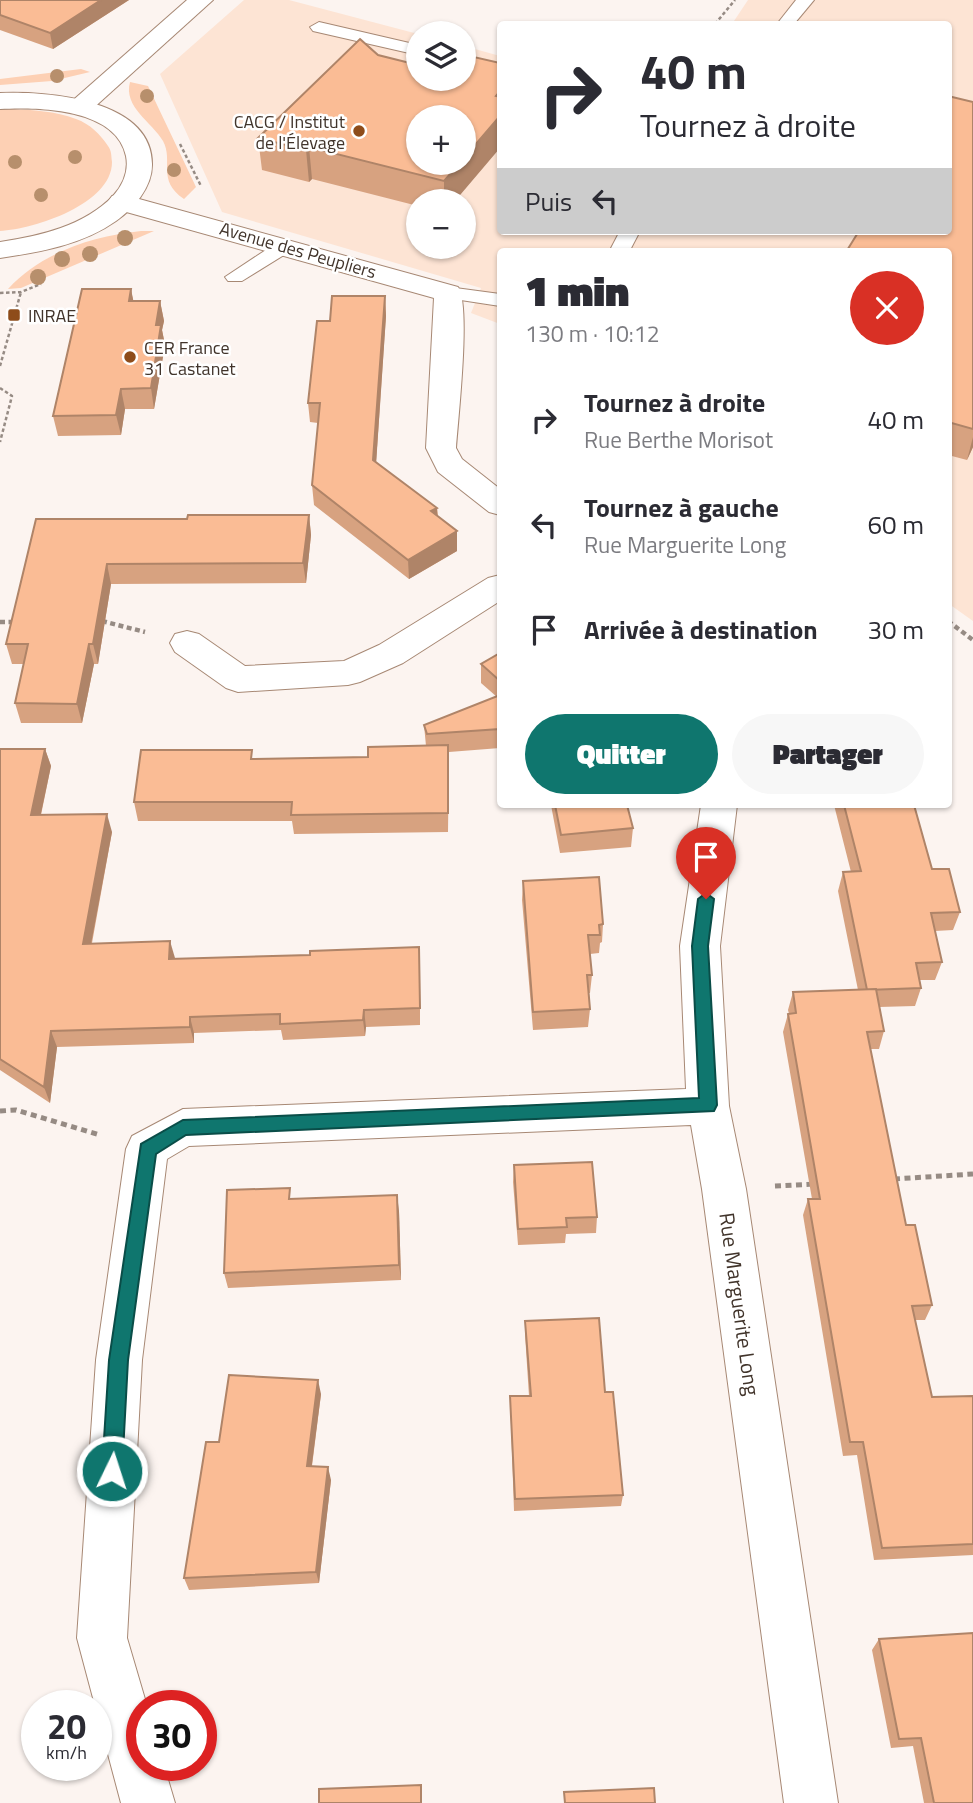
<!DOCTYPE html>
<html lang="fr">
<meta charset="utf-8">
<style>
:root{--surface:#fff;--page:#f7f7f7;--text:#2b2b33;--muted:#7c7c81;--accent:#0f766e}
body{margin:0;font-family:"Titillium Web",sans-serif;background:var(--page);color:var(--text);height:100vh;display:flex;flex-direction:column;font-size:26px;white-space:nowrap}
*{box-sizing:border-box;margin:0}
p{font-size:23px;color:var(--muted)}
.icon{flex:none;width:38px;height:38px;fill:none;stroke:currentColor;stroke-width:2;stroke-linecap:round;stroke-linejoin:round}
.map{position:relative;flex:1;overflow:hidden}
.details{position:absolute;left:497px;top:248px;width:455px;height:560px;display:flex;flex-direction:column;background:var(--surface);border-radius:7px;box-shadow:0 2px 5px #0004}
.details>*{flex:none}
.guide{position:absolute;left:497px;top:21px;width:455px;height:214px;border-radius:7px;box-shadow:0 2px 5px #0004;background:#fff;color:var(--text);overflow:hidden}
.controls{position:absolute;left:406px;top:21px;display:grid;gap:14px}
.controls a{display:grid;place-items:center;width:70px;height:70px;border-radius:50%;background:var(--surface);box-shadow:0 2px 5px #0004;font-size:35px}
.speed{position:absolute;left:21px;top:1690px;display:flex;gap:14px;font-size:35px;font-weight:700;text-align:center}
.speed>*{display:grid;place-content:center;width:91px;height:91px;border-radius:50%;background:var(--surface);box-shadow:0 2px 5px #0004;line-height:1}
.speed small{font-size:18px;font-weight:400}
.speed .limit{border:10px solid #d22;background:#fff;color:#111}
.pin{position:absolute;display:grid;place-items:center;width:60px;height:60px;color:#fff;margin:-72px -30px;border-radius:50% 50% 50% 0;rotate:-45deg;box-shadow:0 0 7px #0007}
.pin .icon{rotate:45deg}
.me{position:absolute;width:77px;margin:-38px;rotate:4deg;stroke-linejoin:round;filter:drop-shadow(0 0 5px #0008)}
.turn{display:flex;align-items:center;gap:24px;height:147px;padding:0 28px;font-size:32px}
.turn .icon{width:91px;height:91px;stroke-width:2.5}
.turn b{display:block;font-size:49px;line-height:60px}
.then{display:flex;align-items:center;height:66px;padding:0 28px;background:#0003;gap:14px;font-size:26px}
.round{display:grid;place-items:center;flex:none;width:74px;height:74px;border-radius:37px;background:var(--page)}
.overview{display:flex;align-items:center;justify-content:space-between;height:119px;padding:0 28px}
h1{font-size:42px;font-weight:800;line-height:52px}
.primary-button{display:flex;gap:14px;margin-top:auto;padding:14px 28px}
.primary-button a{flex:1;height:80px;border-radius:42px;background:var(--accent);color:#fff;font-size:28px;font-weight:800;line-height:80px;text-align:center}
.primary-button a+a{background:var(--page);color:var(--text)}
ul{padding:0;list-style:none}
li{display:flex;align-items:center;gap:21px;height:105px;padding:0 28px}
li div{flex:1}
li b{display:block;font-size:26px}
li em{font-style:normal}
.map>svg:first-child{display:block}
</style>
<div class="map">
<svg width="973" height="1803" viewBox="0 0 973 1803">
<rect width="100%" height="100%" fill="#fcf4f0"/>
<path fill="#fde4d4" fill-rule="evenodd" d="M244 0H289L418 34V79H464V46L500 56V231H948V24H732L748 0H973V621L949 604 948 252H500V324L471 313 481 288 222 212 160 74ZM418 117H464V163H418ZM418 201H464V247H418Z"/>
<g fill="#fdd0b4">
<path d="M81 69 90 72 52 81 0 85V79Z"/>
<path d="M130 82 148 86 196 187 184 199C156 180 174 161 163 141 152 122 123 107 130 82Z"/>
<path d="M11 109C33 110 55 111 76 119 90 124 100 134 108 146 112 152 111 155 112 162 112 204 35 229 0 231V110Z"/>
<path d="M141 231H154L21 288 8 289C42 252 93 236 141 231Z"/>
</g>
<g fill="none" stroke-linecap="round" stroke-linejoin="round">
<g stroke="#a78874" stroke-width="2">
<g id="service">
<path d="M796 0H814L794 24H777Z"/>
<path d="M319 22 418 45V55L313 31 310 27Z"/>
<path d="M464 56 500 64V74L464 66Z"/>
<path d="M620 231H640L629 252H609Z"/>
<path d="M285 240 292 242 295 246 292 250 242 281H228L225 277 278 242Z"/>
<path d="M448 287 500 294V306L441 297 438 293 441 289Z"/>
</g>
</g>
<g stroke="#a78874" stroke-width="2">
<g id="minor">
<path d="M187 0H213L89 112 80 115 71 112 67 107 71 102Z"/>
<path d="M121 194 458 287C471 305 458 419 456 448L462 459 500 489V515L489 512 438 472 426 448 434 298 112 208 108 202 112 196Z"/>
<path d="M500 575V601L403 663 360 682 348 685 238 692 226 688 175 652 170 643 175 634 187 631 199 634 245 666 344 661 379 645 488 578Z"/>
<path d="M701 805H737L720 946 729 1106 746 1189 838 1803H784L702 1189 691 1125 189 1146 167 1159 142 1360 127 1638 147 1706H142V1766H164L175 1803H121L77 1638 96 1360 126 1149 132 1136 183 1109 686 1089 680 946Z"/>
</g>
</g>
<g stroke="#a78874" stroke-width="2">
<path id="tertiary" d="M0 93C47 91 153 99 152 165 152 188 133 209 116 221 82 245 40 252 0 258V242C40 236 84 226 113 196 123 185 129 171 126 156 116 108 38 107 0 109Z"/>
</g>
<g stroke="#968b84" stroke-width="2.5" stroke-dasharray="3.5 2.5" stroke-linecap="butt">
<path d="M715 24 735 0"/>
<path d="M180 144 201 186"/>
<path d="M0 293 21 292 41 284"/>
<path d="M0 366 21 292"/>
<path d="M0 388 12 396 0 442"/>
</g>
<g stroke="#968b84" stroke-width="4.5" stroke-dasharray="5 3.5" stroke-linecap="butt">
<path d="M102 621 145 632"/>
<path d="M948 621 973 640"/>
<path d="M0 622H17"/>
</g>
<g stroke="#968b84" stroke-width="5" stroke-dasharray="6 4.5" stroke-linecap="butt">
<path d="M0 1111 16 1110 100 1135"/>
<path d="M894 1179 973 1174"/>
<path d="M775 1186 815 1184"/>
</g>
<use href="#service" fill="#fff" fill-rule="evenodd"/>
<use href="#minor" fill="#fff" fill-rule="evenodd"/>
<use href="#tertiary" fill="#fff" fill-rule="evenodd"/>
</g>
<g fill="#b78f6c">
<circle cx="57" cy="76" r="7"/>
<circle cx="147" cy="96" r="7"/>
<circle cx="75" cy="157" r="7"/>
<circle cx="15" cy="162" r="7"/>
<circle cx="174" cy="170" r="7"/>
<circle cx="41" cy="195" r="7"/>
<circle cx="125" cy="238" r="8"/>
<circle cx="90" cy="254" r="8"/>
<circle cx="62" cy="259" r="8"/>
<circle cx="38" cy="277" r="8"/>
</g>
<g fill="#d7a280">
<path d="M0 0H129L53 49 0 30Z"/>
<path d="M378 55 455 201H418V206L312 179 309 182 262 170 258 138Z"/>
<path d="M973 102V447L967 460 948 455V252Z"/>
<path d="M131 289 133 301H160L164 321 162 330 165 345 154 409H125L121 435 58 436 53 416Z"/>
<path d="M385 296 386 316 376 462 437 508 438 516 457 531V551L409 579 314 505 312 485 318 423 310 422 308 403 330 321Z"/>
<path d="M309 515 311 535 306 583 111 584 98 664H94L82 723H21L15 703 24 664H12L6 644 36 519H187Z"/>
<path d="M500 653V748L449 752 448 832 294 834 292 821H138L134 802 254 759 368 757 426 746 424 725 497 697 481 683V664Z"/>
<path d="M0 749H45L51 766 41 815 112 832 92 943 175 959 420 964V1025L366 1027 365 1036 283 1040 281 1030 194 1033V1043L57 1047 50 1103 0 1070Z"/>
<path d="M551 805H630V808H628L633 828 631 847 560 853Z"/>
<path d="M834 805H914L932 869 960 912 953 930 935 931 942 962 935 980H919L921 988 915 1006 879 1007 884 1031 879 1049H870L906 1225 932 1305 925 1320H915L932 1397 973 1396V1555L874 1560 857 1455 843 1456 803 1215 808 1199H812L783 1032 788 1014H789L788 1010 793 992 858 990 838 891 843 872H851Z"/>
<path d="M523 881 603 924 602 942 600 943 599 953 590 954 592 975 590 993H589L590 1009 588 1027 533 1030 522 900Z"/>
<path d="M514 1165 597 1217 596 1233 566 1234 565 1243 518 1245 513 1182Z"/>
<path d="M292 1199 399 1211 401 1280 228 1288 224 1273Z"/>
<path d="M525 1321 605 1392 623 1495 621 1506 514 1511 510 1396H529L525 1334Z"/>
<path d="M321 1394 312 1466 331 1480 319 1583 189 1590 184 1578 219 1442Z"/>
<path d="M879 1639 973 1803H924L913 1746 891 1748 872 1650Z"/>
</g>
<g fill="#af8468">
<path d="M101 0H129L53 49 50 33Z"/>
<path d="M500 91V148L455 201H444V181L460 163H464V158L496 96Z"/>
<path d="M309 147 312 179 309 182 306 150Z"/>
<path d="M131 289 135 309 129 301Z"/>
<path d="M385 296 386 316 375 480 373 460Z"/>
<path d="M160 301 164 321 162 330 165 345 154 409 151 388 156 325Z"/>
<path d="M121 389 125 409 121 435 116 415Z"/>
<path d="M973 437V447L967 460Z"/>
<path d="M437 508 438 528 431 511Z"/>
<path d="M309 515 311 535 306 583 303 563Z"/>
<path d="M457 531V551L409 579 408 560Z"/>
<path d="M107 564 111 584 98 664 93 644Z"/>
<path d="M89 644 94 664 82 723 77 704Z"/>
<path d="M45 749 51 766 37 832 31 815Z"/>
<path d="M107 814 112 832 88 960 83 944Z"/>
<path d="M170 941 175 958 174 976 169 959Z"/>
<path d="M364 1010 366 1027 365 1036 363 1020Z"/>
<path d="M190 1017 194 1033V1043L190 1027Z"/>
<path d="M51 1031 57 1047 50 1103 44 1087Z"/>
<path d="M397 1195 399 1211 401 1280 399 1265Z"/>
<path d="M318 1380 321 1394 310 1479 307 1466Z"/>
<path d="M328 1467 331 1480 319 1583 316 1572Z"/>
</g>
<g fill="#fabc95" stroke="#af8468" stroke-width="2">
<path d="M0 0H101L50 33 0 15Z"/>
<path d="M360 39 378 55 418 65V79H464V68L474 57 500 63V91L496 96 500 97V116L464 158V117H418V163H460L444 181 309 147 306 150 258 138Z"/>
<path d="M948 96 973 102V429L948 422V252H846L859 231H948Z"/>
<path d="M82 289H131L129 301H160L156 325H161L151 388 121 389 116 415 53 416Z"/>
<path d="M332 296H385L373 460 437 508 431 511 457 531 408 560 312 485 320 403H308L317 321H330Z"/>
<path d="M188 515H309L303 563 107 564 93 644H89L77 704 15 703 28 644H6L36 519H187Z"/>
<path d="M500 653V681L481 664Z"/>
<path d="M500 695V729L427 734 424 725Z"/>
<path d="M448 745V813L291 815 292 802H134L141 750H252L251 759 368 757V747Z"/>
<path d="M0 749H45L31 815 107 814 83 944 170 941 169 959 310 955V951L419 947 420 1008 364 1010 363 1020 280 1024V1014L190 1017V1027L51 1031 44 1087 0 1059Z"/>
<path d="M555 805H627L633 828 561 835Z"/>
<path d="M844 805H914L932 869H949L960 912 931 913 942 962 916 963 921 988 867 990 843 872 861 871Z"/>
<path d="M599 877 603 924 599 925 600 935H588L592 975H587L590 1009 533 1012 523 881Z"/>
<path d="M876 989 884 1031 867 1032 906 1225H915L932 1305 912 1306 932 1397 973 1396V1544L882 1548 863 1442H850L808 1199H820L788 1014 796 1013 793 992Z"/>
<path d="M592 1162 597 1217 566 1218 567 1227 518 1229 514 1165Z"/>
<path d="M290 1188 289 1199 397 1195 399 1265 224 1273 227 1190Z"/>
<path d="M599 1318 605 1392H613L623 1495 515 1499 510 1396H531L525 1321Z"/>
<path d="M229 1375 318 1380 307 1466 328 1467 316 1572 184 1578 206 1442H219Z"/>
<path d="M973 1633V1803H934L921 1738 899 1739 879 1639Z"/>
<path d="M421 1785V1803H319V1789Z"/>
<path d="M654 1788 655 1803H565L564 1792Z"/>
</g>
<path fill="#0f766e" stroke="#0a4d48" stroke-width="2" d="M706 893 714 899 708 946 717 1105 714 1111 186 1135 156 1154 128 1360 122 1471 119 1478 112 1481 105 1478 102 1471 109 1360 141 1144 183 1120 699 1098 692 946 698 899Z"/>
<g fill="#8e4c1a" stroke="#fff" stroke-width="2.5">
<circle cx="359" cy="131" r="7"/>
<rect x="7" y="308" width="14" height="14" rx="3.5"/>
<circle cx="130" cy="357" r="7"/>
</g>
<g text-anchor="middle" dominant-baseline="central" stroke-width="5" stroke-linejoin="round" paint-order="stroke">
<g font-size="18" fill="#41342b" stroke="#fff" text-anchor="start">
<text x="345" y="121" text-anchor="end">CACG / Institut<tspan x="345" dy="21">de l'Élevage</tspan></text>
<text x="28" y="315">INRAE</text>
<text x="144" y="347">CER France<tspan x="144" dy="21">31 Castanet</tspan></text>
</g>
<g font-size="18" fill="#41342b" stroke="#fff">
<text transform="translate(298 250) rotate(16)">Avenue des Peupliers</text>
</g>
<g font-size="21" fill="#41342b" stroke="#fff">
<text transform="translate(740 1304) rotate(82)">Rue Marguerite Long</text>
</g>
</g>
</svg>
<div class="controls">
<a><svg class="icon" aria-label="layers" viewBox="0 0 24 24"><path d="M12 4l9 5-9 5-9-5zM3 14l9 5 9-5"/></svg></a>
<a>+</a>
<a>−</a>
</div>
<div class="speed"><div>20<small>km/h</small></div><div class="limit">30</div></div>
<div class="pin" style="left:706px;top:899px;background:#d93025"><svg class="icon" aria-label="arrive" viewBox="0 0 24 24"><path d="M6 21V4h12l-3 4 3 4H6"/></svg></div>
<svg class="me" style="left:112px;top:1471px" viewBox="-20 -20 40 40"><circle r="17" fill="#0f766e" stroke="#fff" stroke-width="3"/><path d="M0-11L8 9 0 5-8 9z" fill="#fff"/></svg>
<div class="guide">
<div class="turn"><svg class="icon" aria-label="right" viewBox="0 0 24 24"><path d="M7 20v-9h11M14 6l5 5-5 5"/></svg><div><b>40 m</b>Tournez à droite</div></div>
<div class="then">Puis<svg class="icon" aria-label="left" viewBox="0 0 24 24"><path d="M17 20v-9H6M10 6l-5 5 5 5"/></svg></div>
</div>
<section class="details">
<div class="overview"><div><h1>1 min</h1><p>130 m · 10:12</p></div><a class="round" style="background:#d93025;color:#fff"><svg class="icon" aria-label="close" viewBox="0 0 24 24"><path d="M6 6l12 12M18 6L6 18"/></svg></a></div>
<ul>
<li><svg class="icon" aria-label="right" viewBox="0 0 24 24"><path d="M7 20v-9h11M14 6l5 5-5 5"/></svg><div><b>Tournez à droite</b><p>Rue Berthe Morisot</p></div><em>40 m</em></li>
<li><svg class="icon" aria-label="left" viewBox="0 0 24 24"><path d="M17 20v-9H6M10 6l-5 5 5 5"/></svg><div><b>Tournez à gauche</b><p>Rue Marguerite Long</p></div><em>60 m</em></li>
<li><svg class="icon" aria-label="arrive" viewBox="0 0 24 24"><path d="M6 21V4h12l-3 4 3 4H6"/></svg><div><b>Arrivée à destination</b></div><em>30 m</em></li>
</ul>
<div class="primary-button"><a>Quitter</a><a>Partager</a></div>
</section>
</div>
